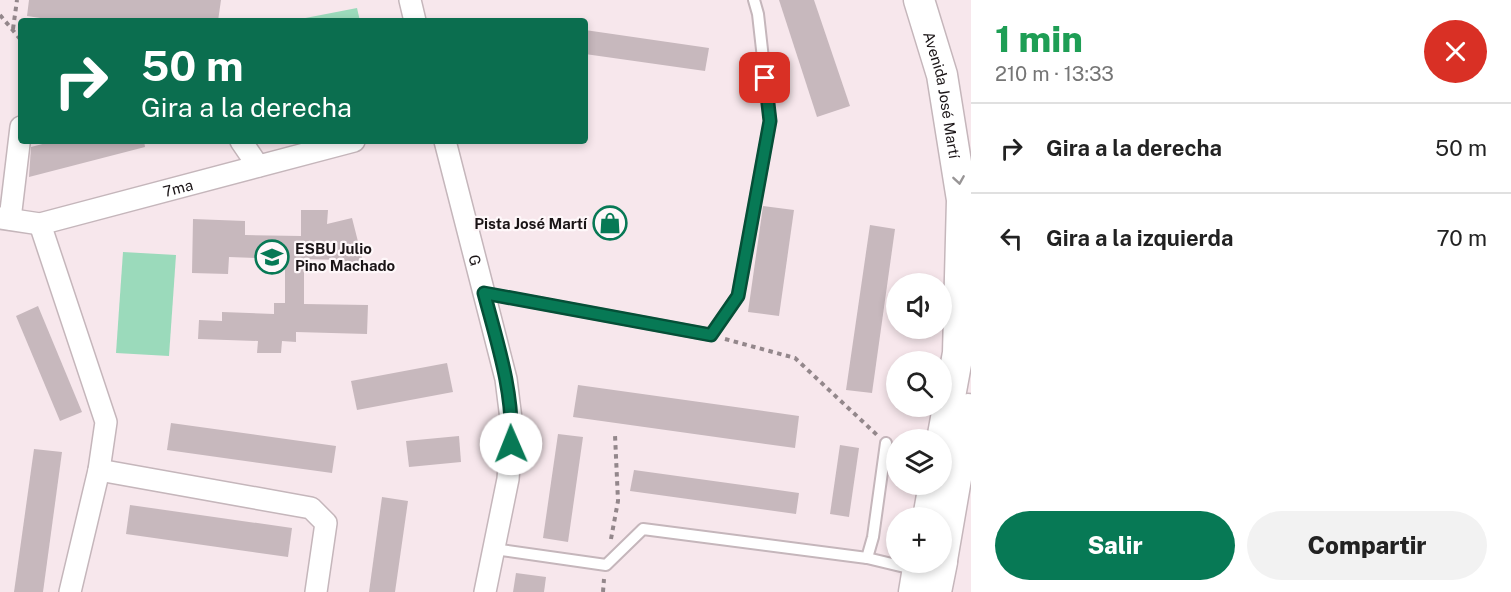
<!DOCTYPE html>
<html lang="es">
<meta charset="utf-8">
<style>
:root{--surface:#fff;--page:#f2f2f2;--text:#222;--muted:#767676;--line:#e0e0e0;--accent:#077955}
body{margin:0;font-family:"Public Sans",sans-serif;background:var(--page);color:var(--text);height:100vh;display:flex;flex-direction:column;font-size:22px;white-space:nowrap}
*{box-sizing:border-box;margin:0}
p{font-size:20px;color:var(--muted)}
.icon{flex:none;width:33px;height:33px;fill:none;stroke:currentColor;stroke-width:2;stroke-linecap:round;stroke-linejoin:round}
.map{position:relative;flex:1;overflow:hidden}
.sheet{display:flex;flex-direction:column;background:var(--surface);width:540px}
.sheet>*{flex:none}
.banner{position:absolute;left:18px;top:18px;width:570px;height:126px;border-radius:6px;box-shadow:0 3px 9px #0003;background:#0b6e4f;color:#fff;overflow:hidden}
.tools{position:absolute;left:886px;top:273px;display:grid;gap:12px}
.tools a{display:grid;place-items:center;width:66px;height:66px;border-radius:50%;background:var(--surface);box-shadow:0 3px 9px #0003;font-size:30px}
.pin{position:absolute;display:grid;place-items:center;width:51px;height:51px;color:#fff;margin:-26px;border-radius:12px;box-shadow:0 3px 9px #0006}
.me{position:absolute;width:66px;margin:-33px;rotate:359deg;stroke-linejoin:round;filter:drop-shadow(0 0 4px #0008)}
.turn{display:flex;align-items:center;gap:21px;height:126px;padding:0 24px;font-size:27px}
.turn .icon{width:78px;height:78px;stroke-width:2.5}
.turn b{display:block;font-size:42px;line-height:51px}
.round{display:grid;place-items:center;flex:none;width:63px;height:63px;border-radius:32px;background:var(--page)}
.overview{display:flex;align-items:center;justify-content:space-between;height:102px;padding:0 24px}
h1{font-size:36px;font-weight:800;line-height:45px;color:#1e9e55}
.cta{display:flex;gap:12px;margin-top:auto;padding:12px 24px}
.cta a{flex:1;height:69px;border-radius:36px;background:var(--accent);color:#fff;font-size:24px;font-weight:800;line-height:69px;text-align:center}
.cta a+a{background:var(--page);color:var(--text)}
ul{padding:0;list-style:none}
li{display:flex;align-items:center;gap:18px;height:90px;padding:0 24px;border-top:2px solid var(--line)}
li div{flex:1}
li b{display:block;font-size:22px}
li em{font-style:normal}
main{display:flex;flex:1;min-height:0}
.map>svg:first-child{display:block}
</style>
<main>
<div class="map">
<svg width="971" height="592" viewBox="0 0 971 592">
<rect width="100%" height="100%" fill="#f7e7ec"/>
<g fill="#9bdabb">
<path d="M357 8 360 21H290Z"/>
<path d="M123 252 176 255 169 356 116 353Z"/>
</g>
<g fill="#c7b8bd">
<path d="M29 0H221L218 21H60L27 16Z"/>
<path d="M779 0H814L850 106 817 117Z"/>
<path d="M585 30 709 48 705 71 585 54Z"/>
<path d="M54 141H144L145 147 29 177 31 147Z"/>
<path d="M763 206 794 210 779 316 748 312Z"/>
<path d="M301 210H328L327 224 352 218 364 265 343 270 340 260 304 259V304L368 305 367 334 296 332V342L282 341 281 353H257L258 341 198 339 199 320 222 321V312L274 314V303H285V259L229 257 228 274 192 273 193 219 245 221V235L301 236Z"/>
<path d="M870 225 895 229 872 393 846 390Z"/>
<path d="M38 306 82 412 60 421 16 316Z"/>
<path d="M447 363 453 392 357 410 351 381Z"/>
<path d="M578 385 799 416 795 448 573 417Z"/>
<path d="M171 423 336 446 332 473 167 450Z"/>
<path d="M558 434 583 437 568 542 543 538Z"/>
<path d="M459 436 461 462 409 467 406 441Z"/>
<path d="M840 445 859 448 849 517 830 514Z"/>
<path d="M34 449 62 452 43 592H14Z"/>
<path d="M634 470 799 493 796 514 630 491Z"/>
<path d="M382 497 408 501 395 592H369Z"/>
<path d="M130 505 292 528 288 557 126 534Z"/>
<path d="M516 573 546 577 544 592H513Z"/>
</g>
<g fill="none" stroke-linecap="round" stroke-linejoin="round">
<g stroke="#c5b6bb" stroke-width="14">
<g id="lane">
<path d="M484 293 711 335 738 296 770 121 758 14 754 0"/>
<path d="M494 549 606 565 643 529 867 558 873 537 886 443"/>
<path d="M867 558 917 570"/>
</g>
</g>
<g stroke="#c5b6bb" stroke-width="24">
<g id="street">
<path d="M410 0 415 21"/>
<path d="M241 141 258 166"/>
<path id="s1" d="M445 141 506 379 512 427 508 479 485 592"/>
<path id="s2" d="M0 218 40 224 354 141"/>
<path d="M10 219 21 127"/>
<path d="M40 224 106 422 99 470 70 592"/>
<path d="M99 470 311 508 326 523 316 592"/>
</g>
</g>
<g stroke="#c5b6bb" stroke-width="33">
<g id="secondary">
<path id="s3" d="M919 0 942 75 962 200 958 353 942 440"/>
<path d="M928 518 934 484"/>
<path d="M942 560 968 409"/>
<path d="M914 592 919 562"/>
<path d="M936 592 942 562"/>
</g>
</g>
<g stroke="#93878b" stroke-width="4" stroke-dasharray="4.5 4.5" stroke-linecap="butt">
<path d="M0 15 21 40"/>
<path d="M13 29 17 0"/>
<path d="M725 339 795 358 877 435"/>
<path d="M611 539 618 501 615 435"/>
<path d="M603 592 604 579"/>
</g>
<use href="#lane" stroke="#fff" stroke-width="10"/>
<use href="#street" stroke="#fff" stroke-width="21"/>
<use href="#secondary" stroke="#fff" stroke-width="30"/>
</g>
<defs><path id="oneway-chevron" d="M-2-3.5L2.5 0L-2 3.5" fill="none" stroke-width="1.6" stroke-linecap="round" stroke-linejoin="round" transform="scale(1.5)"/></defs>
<use stroke="#989596" href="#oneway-chevron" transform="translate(959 180) rotate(81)"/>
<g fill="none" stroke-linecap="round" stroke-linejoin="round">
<g stroke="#054f37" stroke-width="15">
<path id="route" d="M511 444C514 393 497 342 484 293L711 335 738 296 770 121 765 78"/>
</g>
<use href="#route" stroke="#077955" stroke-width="10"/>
</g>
<defs>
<g id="shop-ring" transform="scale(1.725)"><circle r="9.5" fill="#fef7f9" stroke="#077955" stroke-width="1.5"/><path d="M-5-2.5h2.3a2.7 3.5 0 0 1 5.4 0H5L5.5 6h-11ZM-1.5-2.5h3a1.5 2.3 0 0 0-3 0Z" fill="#077955"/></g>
<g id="school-ring" transform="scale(1.725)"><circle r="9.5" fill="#fef7f9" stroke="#077955" stroke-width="1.5"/><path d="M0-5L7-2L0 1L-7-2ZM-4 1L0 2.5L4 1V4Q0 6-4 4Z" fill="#077955"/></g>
</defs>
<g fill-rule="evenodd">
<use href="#shop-ring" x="610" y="223"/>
<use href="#school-ring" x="272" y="257"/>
</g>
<g text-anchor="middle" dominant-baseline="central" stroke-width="4.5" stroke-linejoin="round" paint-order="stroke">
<g font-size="15" fill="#1a1416" stroke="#fef7f9">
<text stroke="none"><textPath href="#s3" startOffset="98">Avenida José Martí</textPath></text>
<text stroke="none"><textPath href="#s2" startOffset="183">7ma</textPath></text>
<text stroke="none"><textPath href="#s1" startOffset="123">G</textPath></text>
</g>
<g font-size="15" font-weight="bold" fill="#1a1416" stroke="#fef7f9" text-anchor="end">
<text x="587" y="223">Pista José Martí</text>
<text x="295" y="248" text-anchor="start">ESBU Julio<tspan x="295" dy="17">Pino Machado</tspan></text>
</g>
</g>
</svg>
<div class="tools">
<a><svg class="icon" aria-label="sound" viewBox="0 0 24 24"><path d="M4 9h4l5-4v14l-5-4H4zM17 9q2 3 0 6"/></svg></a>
<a><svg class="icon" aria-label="search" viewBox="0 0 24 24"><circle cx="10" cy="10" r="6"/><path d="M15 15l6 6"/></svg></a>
<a><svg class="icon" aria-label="layers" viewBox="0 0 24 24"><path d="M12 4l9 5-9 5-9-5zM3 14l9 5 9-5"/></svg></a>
<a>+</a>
</div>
<div class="pin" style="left:765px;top:78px;background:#d93025"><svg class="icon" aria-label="arrive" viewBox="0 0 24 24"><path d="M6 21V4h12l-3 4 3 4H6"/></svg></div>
<svg class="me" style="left:511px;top:444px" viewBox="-20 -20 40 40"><circle r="19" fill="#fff"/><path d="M0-13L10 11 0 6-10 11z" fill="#077955"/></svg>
<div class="banner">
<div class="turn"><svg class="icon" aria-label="right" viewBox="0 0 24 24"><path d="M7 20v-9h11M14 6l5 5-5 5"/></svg><div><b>50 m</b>Gira a la derecha</div></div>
</div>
</div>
<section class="sheet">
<div class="overview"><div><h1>1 min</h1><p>210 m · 13:33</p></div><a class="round" style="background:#d93025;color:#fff"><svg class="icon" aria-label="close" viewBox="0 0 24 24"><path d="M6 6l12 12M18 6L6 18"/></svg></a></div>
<ul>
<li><svg class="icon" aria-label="right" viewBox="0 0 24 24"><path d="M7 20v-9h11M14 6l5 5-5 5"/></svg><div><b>Gira a la derecha</b></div><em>50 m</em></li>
<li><svg class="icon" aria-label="left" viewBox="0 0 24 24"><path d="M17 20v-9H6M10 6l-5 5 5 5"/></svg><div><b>Gira a la izquierda</b></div><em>70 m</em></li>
</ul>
<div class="cta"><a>Salir</a><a>Compartir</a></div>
</section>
</main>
